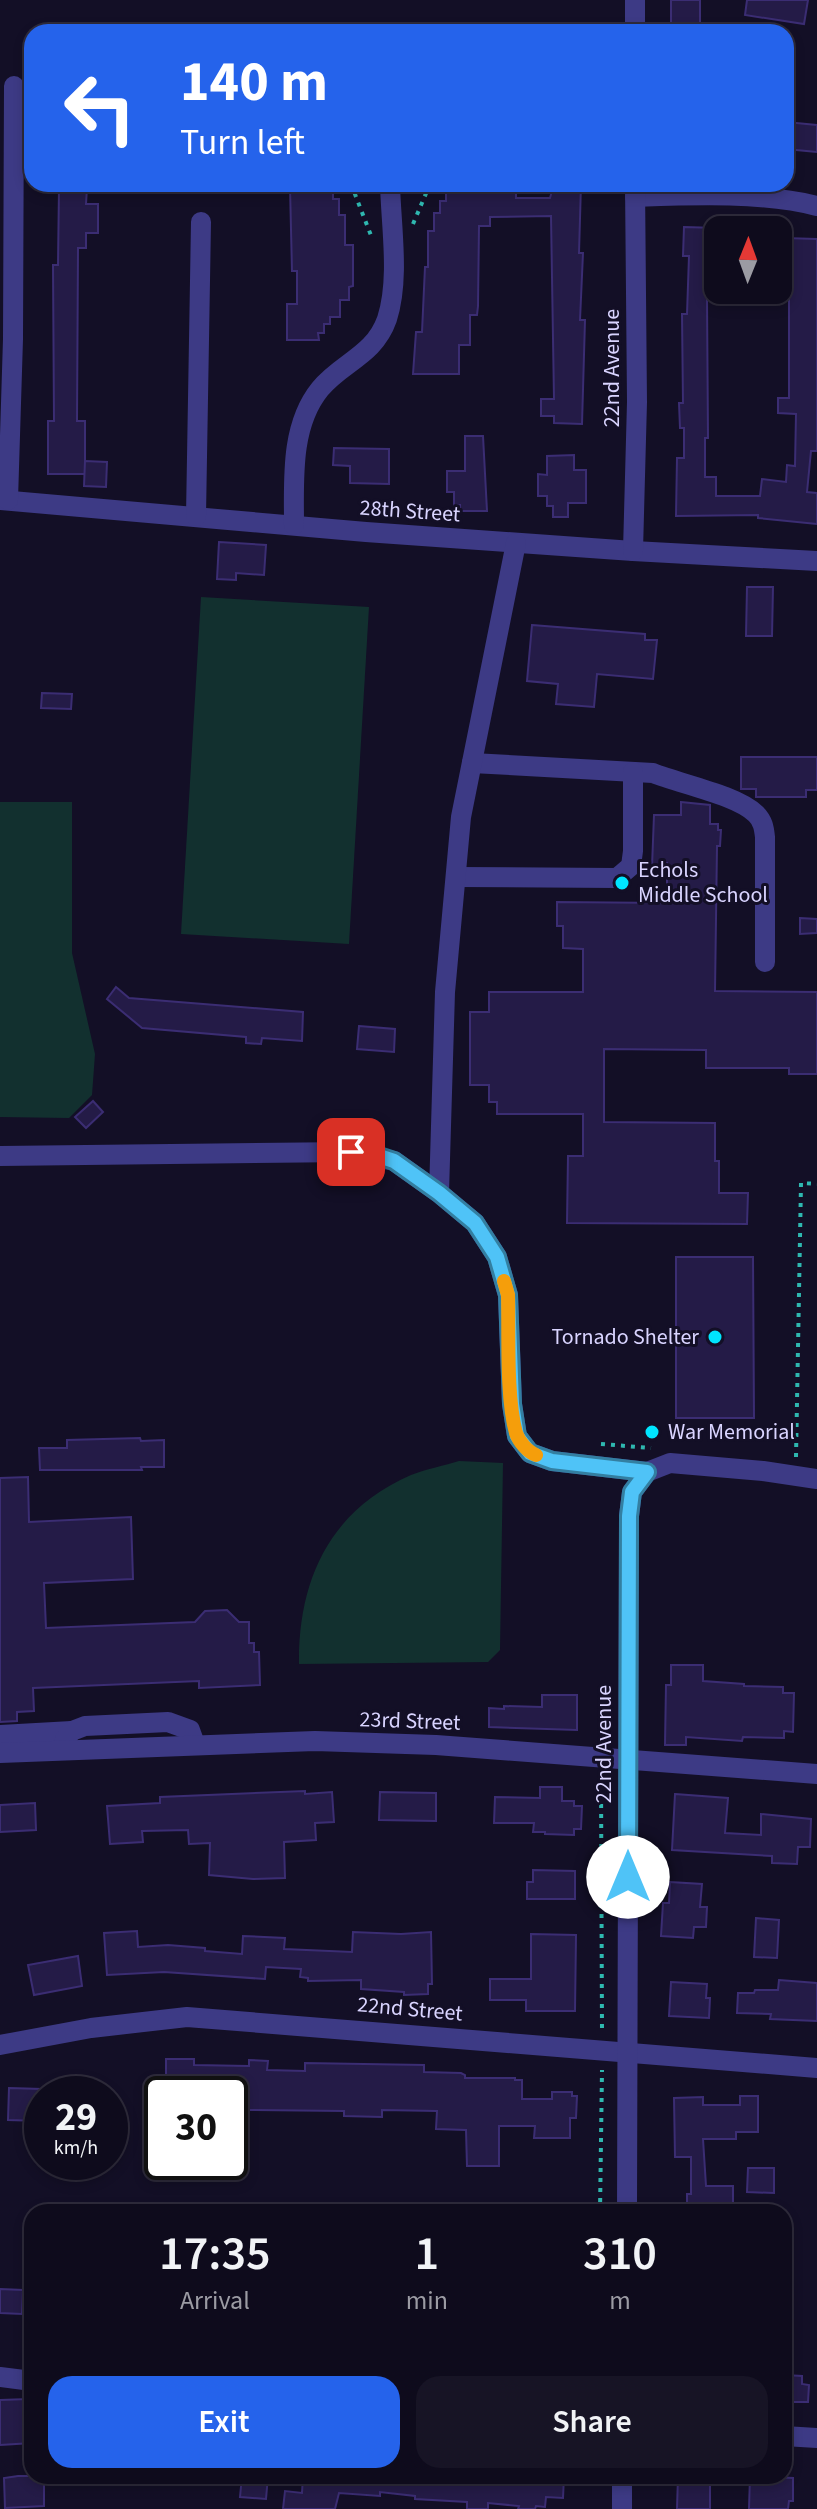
<!DOCTYPE html>
<style>
:root{--surface:#0e0b1c;--page:#171425;--text:#f1f3f6;--muted:#9b9ba3;--line:#2e2b3b;--accent:#2563eb}
body{margin:0;font-family:"Source Sans 3",sans-serif;background:var(--page);color:var(--text);height:100vh;display:flex;flex-direction:column;font-size:30px;white-space:nowrap}
*{box-sizing:border-box;margin:0}
p{font-size:26px;color:var(--muted)}
.icon{flex:none;width:44px;height:44px;fill:none;stroke:currentColor;stroke-width:2;stroke-linecap:round;stroke-linejoin:round}
.map{position:relative;flex:1;overflow:hidden}
.details{position:absolute;left:24px;top:2204px;width:768px;height:280px;display:flex;flex-direction:column;background:var(--surface);border-radius:24px;box-shadow:0 4px 12px #0003,0 0 0 2px var(--line)}
.details>*{flex:none}
.banner{position:absolute;left:24px;top:24px;width:770px;height:168px;border-radius:24px;box-shadow:0 4px 12px #0003,0 0 0 2px var(--line);background:#2563eb;color:#fff;overflow:hidden}
.needle{width:52px;rotate:1deg}
.fabs{position:absolute;left:704px;top:216px;display:grid;gap:16px}
.fabs a{display:grid;place-items:center;width:88px;height:88px;border-radius:16px;background:var(--surface);box-shadow:0 4px 12px #0003,0 0 0 2px var(--line);font-size:40px}
.speed{position:absolute;left:24px;top:2076px;display:flex;gap:16px;font-size:40px;font-weight:700;text-align:center}
.speed>*{display:grid;place-content:center;width:104px;height:104px;border-radius:50%;background:var(--surface);box-shadow:0 4px 12px #0003,0 0 0 2px var(--line);line-height:1}
.speed small{font-size:20px;font-weight:400}
.speed .limit{border:4px solid #111;border-radius:12px;background:#fff;color:#111}
.pin{position:absolute;display:grid;place-items:center;width:68px;height:68px;color:#fff;margin:-34px;border-radius:16px;box-shadow:0 4px 12px #0006}
.me{position:absolute;width:88px;margin:-44px;rotate:0deg;stroke-linejoin:round;filter:drop-shadow(0 0 6px #0008)}
.turn{display:flex;align-items:center;gap:28px;height:168px;padding:0 24px;font-size:36px}
.turn .icon{width:104px;height:104px;stroke-width:2.5}
.turn b{display:block;font-size:56px;line-height:68px}
.eta{display:flex;justify-content:space-evenly;align-items:center;height:136px;text-align:center}
.eta b{font-size:48px;font-weight:600;line-height:56px}
.button{display:flex;gap:16px;margin-top:auto;padding:16px 24px}
.button a{flex:1;height:92px;border-radius:24px;background:var(--accent);color:#fff;font-size:32px;font-weight:600;line-height:92px;text-align:center}
.button a+a{background:var(--page);color:var(--text)}
.map>svg:first-child{display:block}
</style>
<div class="map">
<svg width="817" height="2509" viewBox="0 0 817 2509">
<rect width="100%" height="100%" fill="#130f26"/>
<g fill="#12302f">
<path d="M201 597 369 607 349 944 181 934Z"/>
<path d="M0 802H72V953L95 1054 92 1095 69 1118 0 1117Z"/>
<path d="M459 1461 503 1463 500 1650 488 1662 299 1664C298 1580 330 1510 411 1475 426 1469 443 1466 459 1461Z"/>
</g>
<g fill="#241b47" stroke="#3b2d73" stroke-width="2">
<rect x="671" y="0" width="29" height="32"/>
<path d="M747 0H808L804 24 745 15Z"/>
<path d="M786 122 817 125V152L786 149Z"/>
<path d="M446 184H490V190L516 189V198H550L554 184H581L579 253H583L580 320H585L582 424 554 423V416H541V399H554L551 216 490 217V226H479L478 306 477 315H470V345H459V374H413L416 332H422L425 267H428V231H434V213H440V201H446Z"/>
<path d="M290 187H333V199H339V215H345V245H353V286L349 287V300H340V317H330V324H324V333H318L319 340H287V304H297V271H292Z"/>
<path d="M59 188H87L86 204H98V233H86V248H78L77 421H85V474H48V421H54L53 265H58Z"/>
<path d="M684 227 717 228 714 298H707L708 438H705V477H716V496H760L762 479 786 482 787 465 795 466 796 414 778 413V398H789V296H778V261L784 262 785 238 817 239V451H811L807 492 817 493V524L758 518V515L676 516 677 458H684V428H680L679 403H683L682 314H687L689 256H683Z"/>
<path d="M465 436H483L487 511H460V505H454V492H447V471H465Z"/>
<path d="M334 448 389 449V484L350 483V466L333 465Z"/>
<path d="M574 455V470H586V503H568V517H553V506H547V496H538V474L547 475V456Z"/>
<path d="M85 461 107 462 106 487 84 486Z"/>
<path d="M219 542 266 545 264 575 236 573V580L217 579Z"/>
<path d="M747 587H773L772 636H746Z"/>
<path d="M532 625 645 634V640H657L653 679 597 674 594 707 556 704 558 684 527 681Z"/>
<path d="M42 693 72 694 71 709 41 708Z"/>
<path d="M741 757H817V790H806V797H756V789H741Z"/>
<path d="M681 802 710 805V824H718V830H721L720 846H717L715 991 817 992V1074H789V1068H706V1050L604 1049V1122L715 1123V1161H719V1193H748L747 1224 567 1223 568 1156H583V1114H497V1102H489V1085H470V1012H489V992H583V949L563 948V926H557V902L667 903V863L652 867 654 815H681Z"/>
<path d="M800 918 817 919V933L800 934Z"/>
<path d="M116 987 129 998 303 1012 302 1041 262 1038 261 1044 246 1043V1037L142 1028 107 999Z"/>
<path d="M359 1026 395 1029 394 1052 357 1049Z"/>
<path d="M93 1101 103 1112 86 1128 75 1117Z"/>
<path d="M676 1257H753L754 1418H676Z"/>
<path d="M140 1438 141 1441 164 1440V1467H141L142 1470H40L39 1448H67V1440Z"/>
<path d="M28 1477 29 1522 131 1517 133 1579 44 1583 46 1628 195 1622 205 1611 227 1610 239 1622H249V1643H254V1652H259L260 1685 199 1688V1681L33 1688 34 1711 17 1712V1721L0 1722V1478Z"/>
<path d="M671 1665H703V1681L744 1684V1686L783 1687V1693H794L793 1732 784 1731V1738L743 1737 742 1741 686 1737V1745H665L666 1685H671Z"/>
<path d="M542 1695H577V1730L489 1727V1708L504 1709V1706L542 1707Z"/>
<path d="M540 1787H562V1801H574V1806H582L581 1829H574V1835L545 1834V1832H533L534 1823H494L495 1797 540 1798Z"/>
<path d="M305 1791V1794L332 1792 334 1822 315 1823 316 1840 284 1842 285 1878 253 1879 209 1875 210 1843 189 1844 188 1830 142 1831 143 1842 110 1844 107 1806 160 1803V1797Z"/>
<path d="M380 1792 436 1793V1821L379 1820Z"/>
<path d="M675 1794 728 1798 725 1833 761 1835V1814L811 1819 810 1847H798L797 1864 772 1863V1856L672 1850Z"/>
<path d="M35 1803 36 1830 0 1832V1805Z"/>
<path d="M533 1870 575 1871V1899H527V1882H533Z"/>
<path d="M670 1882 702 1884 700 1907H707L706 1927H694L693 1938 661 1936 663 1903H669Z"/>
<path d="M756 1918 779 1920 777 1958 754 1957Z"/>
<path d="M137 1931 138 1947 168 1945 205 1948V1951L242 1954 243 1936 285 1938 284 1949 352 1952 353 1932 401 1934 431 1932 432 1984H428V1994L404 1995V1992L361 1989V1980L308 1981V1978L300 1977 301 1969 266 1967 265 1979 164 1972 107 1975 104 1933Z"/>
<path d="M531 1934 576 1935 575 2011H526V2000H490V1979H531Z"/>
<path d="M78 1956 82 1986 34 1995 28 1965Z"/>
<path d="M779 1980 817 1983V2021L770 2019 771 2014 737 2013 738 1993H754L755 1990H778Z"/>
<path d="M671 1982 707 1984 706 1998H710L709 2018 669 2016Z"/>
<path d="M166 2059H194V2065L249 2066V2060L268 2061 267 2070 305 2071V2063L424 2065V2072L461 2073 465 2075V2078H515V2080H522V2099H552V2092H572V2096H577L576 2118H570V2138H534L535 2126H499V2166H467L466 2130 436 2129 437 2111 382 2110V2117L344 2116V2111L248 2110 249 2097 230 2096V2094H166Z"/>
<path d="M9 2088 42 2089 41 2121 8 2120Z"/>
<path d="M740 2096H758V2132H736V2139H703L706 2186H733V2212H687V2194H691V2157H675L674 2098 703 2097V2105H740Z"/>
<path d="M748 2168H774V2193L747 2192Z"/>
<path d="M0 2289 23 2290 22 2314 0 2313Z"/>
<path d="M784 2375 802 2376V2384L809 2385 808 2402H784Z"/>
<path d="M28 2399V2403L32 2402V2443L0 2445V2400Z"/>
<path d="M18 2476H44V2506L5 2508 4 2478Z"/>
<path d="M242 2476H268L266 2499 240 2497Z"/>
<path d="M303 2476H564L563 2498 546 2497 545 2507 536 2506 535 2509H518L519 2506 488 2503V2509H467V2502L415 2499V2496L380 2492V2496L339 2493 335 2509H283L285 2491 302 2493Z"/>
<path d="M678 2476H710V2509H677Z"/>
<path d="M750 2476 793 2478V2501H789L788 2509H749Z"/>
</g>
<g fill="none" stroke-linecap="round" stroke-linejoin="round">
<g stroke="#2fb8b0" stroke-width="4" stroke-dasharray="4 6" stroke-linecap="butt">
<path d="M351 184 372 238"/>
<path d="M413 224 430 184"/>
<path d="M601 1444 651 1448"/>
<path d="M796 1457 801 1183 817 1184"/>
<path d="M603 1739 604 1683"/>
<path d="M601 1774 602 2034"/>
<path d="M600 2212 602 2070"/>
</g>
<g stroke="#3d3a85" stroke-width="20">
<path d="M635 0V32"/>
<path d="M635 197C692 195 762 192 817 206"/>
<path d="M0 500 366 532 633 551 817 561"/>
<path d="M8 500 13 339 14 86"/>
<path d="M196 516 201 222"/>
<path d="M294 525C294 480 290 426 320 389 342 362 374 356 387 319 400 279 391 226 390 184"/>
<path d="M633 551 637 402 635 184"/>
<path d="M472 763 653 773C680 784 737 795 756 814 763 821 764 828 765 837V962"/>
<path d="M456 877 617 878 631 866 633 851V772"/>
<path d="M0 1156 351 1152 394 1161 439 1193 475 1223 497 1257 508 1295 512 1404 517 1436 530 1453 552 1461 647 1472"/>
<path d="M439 1193 445 992 461 817 516 543"/>
<path d="M647 1472 670 1463 763 1471 817 1479"/>
<path d="M0 1735 72 1731"/>
<path d="M64 1750 65 1739 72 1731 85 1726 168 1722 190 1730 195 1744"/>
<path d="M0 1753 315 1741 436 1745 817 1774"/>
<path d="M0 2045 91 2028 187 2017 817 2068"/>
<path d="M627 2212 629 1516 632 1492 647 1472"/>
<path d="M0 2377 32 2381"/>
<path d="M784 2436 817 2438"/>
<path d="M622 2509V2476"/>
</g>
</g>
<g fill="none" stroke-linecap="round" stroke-linejoin="round">
<g stroke="#337fa1" stroke-width="20">
<path id="route" d="M351 1152 373 1154 394 1161 439 1193 475 1223 497 1257 508 1295 512 1404 517 1436 530 1453 552 1461 647 1472 632 1492 629 1516 628 1877"/>
</g>
<use href="#route" stroke="#4fc3f7" stroke-width="14"/>
<path stroke="#f59e0b" stroke-width="14" d="M504 1281 508 1295C509 1334 506 1397 516 1433 519 1442 528 1452 536 1455"/>
</g>
<g fill="#00e5ff" stroke="#130f26" stroke-width="3">
<circle cx="622" cy="883" r="8"/>
<circle cx="715" cy="1337" r="8"/>
<circle cx="652" cy="1432" r="8"/>
</g>
<g text-anchor="middle" dominant-baseline="central" stroke-width="6" stroke-linejoin="round" paint-order="stroke">
<g font-size="22" fill="#d9d4ff" stroke="#130f26">
<text transform="translate(612 368) rotate(-90)">22nd Avenue</text>
<text transform="translate(410 511) rotate(4)">28th Street</text>
<text transform="translate(410 1721) rotate(2)">23rd Street</text>
<text transform="translate(604 1744) rotate(-90)">22nd Avenue</text>
<text transform="translate(410 2009) rotate(5)">22nd Street</text>
</g>
<g font-size="22" fill="#d9d4ff" stroke="#130f26" text-anchor="start">
<text x="638" y="870">Echols<tspan x="638" dy="25">Middle School</tspan></text>
<text x="699" y="1337" text-anchor="end">Tornado Shelter</text>
<text x="668" y="1432">War Memorial</text>
</g>
</g>
</svg>
<div class="fabs">
<a><svg class="needle" viewBox="-14 -14 28 28"><path d="M0-13l5 13h-10z" fill="#e53935"/><path d="M0 13l5-13h-10z" fill="#9b9ba3"/></svg></a>
</div>
<div class="speed"><div>29<small>km/h</small></div><div class="limit">30</div></div>
<div class="pin" style="left:351px;top:1152px;background:#d93025"><svg class="icon" aria-label="arrive" viewBox="0 0 24 24"><path d="M6 21V4h12l-3 4 3 4H6"/></svg></div>
<svg class="me" style="left:628px;top:1877px" viewBox="-20 -20 40 40"><circle r="19" fill="#fff"/><path d="M0-13L10 11 0 6-10 11z" fill="#4fc3f7"/></svg>
<div class="banner">
<div class="turn"><svg class="icon" aria-label="left" viewBox="0 0 24 24"><path d="M17 20v-9H6M10 6l-5 5 5 5"/></svg><div><b>140 m</b>Turn left</div></div>
</div>
<section class="details">
<div class="eta">
<div><b>17:35</b><p>Arrival</p></div>
<div><b>1</b><p>min</p></div>
<div><b>310</b><p>m</p></div>
</div>
<div class="button"><a>Exit</a><a>Share</a></div>
</section>
</div>
